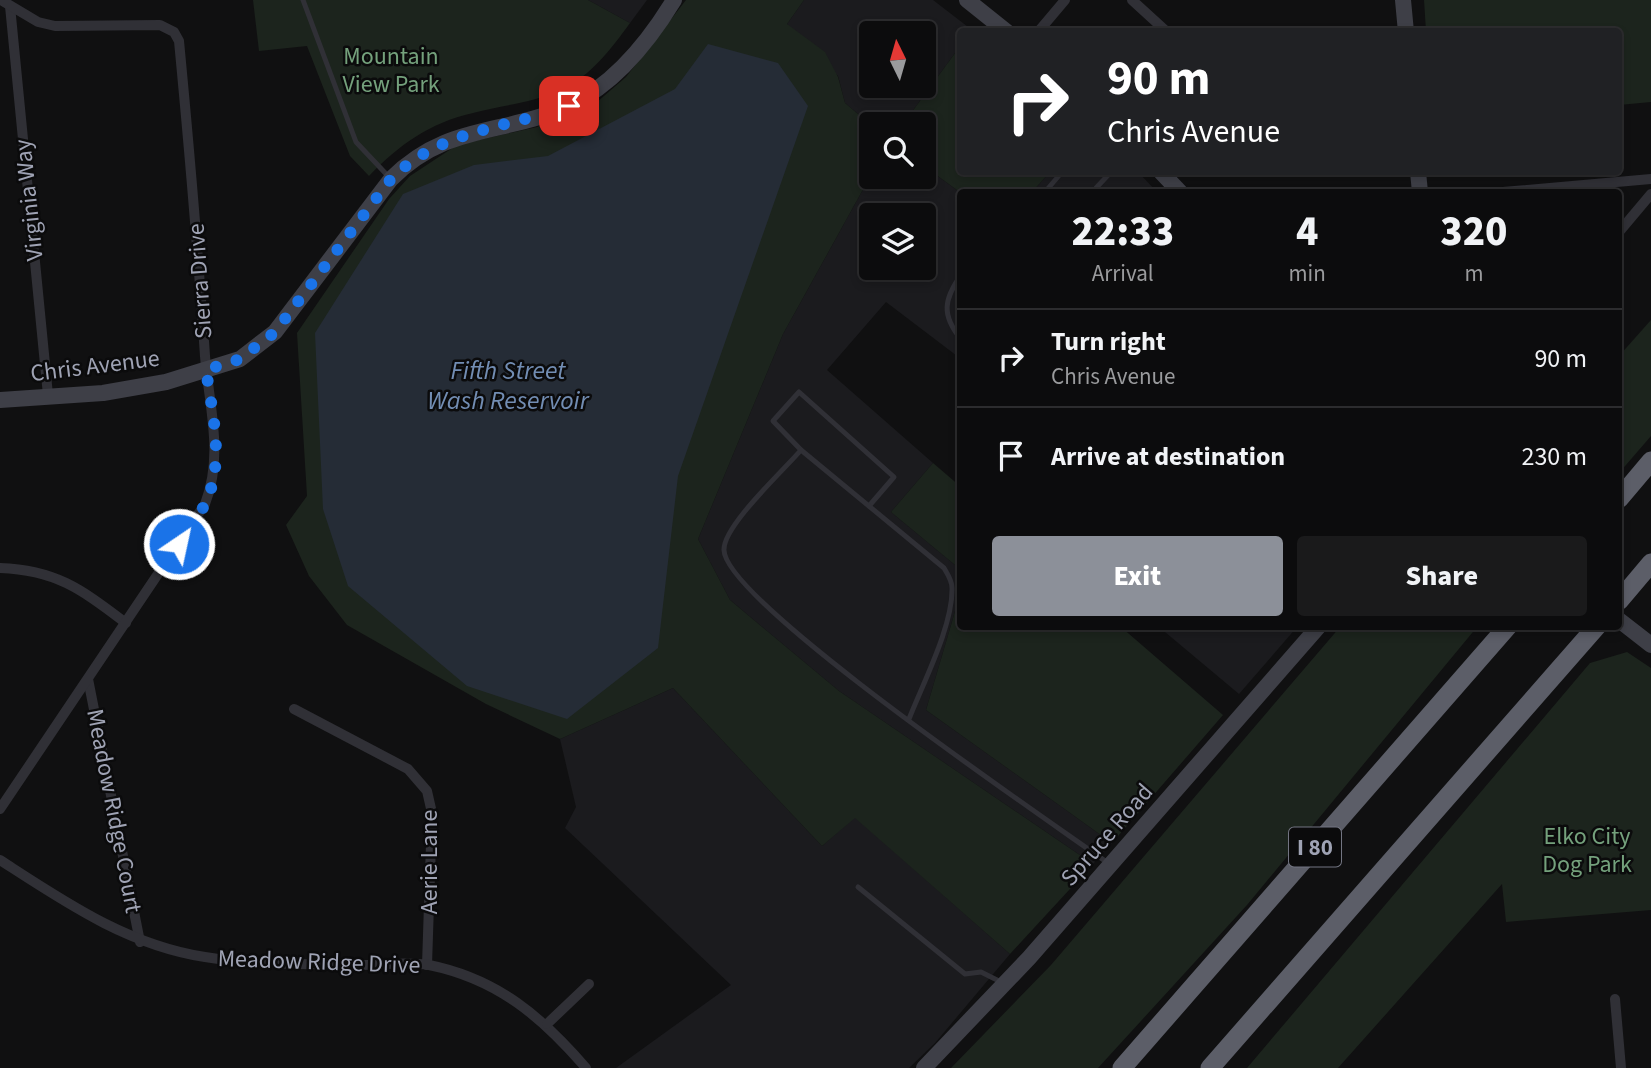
<!DOCTYPE html>
<style>
:root{--surface:#0c0c0d;--page:#1a1a1b;--text:#f1f3f6;--muted:#9a9b9d;--line:#2c2c2e;--accent:#8c9099}
body{margin:0;font-family:"Source Sans 3",sans-serif;background:var(--page);color:var(--text);height:100vh;display:flex;flex-direction:column;font-size:26px;white-space:nowrap}
*{box-sizing:border-box;margin:0}
p{font-size:23px;color:var(--muted)}
.icon{flex:none;width:38px;height:38px;fill:none;stroke:currentColor;stroke-width:2;stroke-linecap:round;stroke-linejoin:round}
.map{position:relative;flex:1;overflow:hidden}
.panel{position:absolute;left:957px;top:189px;width:665px;height:441px;display:flex;flex-direction:column;background:var(--surface);border-radius:7px;box-shadow:0 4px 10px #0003,0 0 0 2px var(--line)}
.panel>*{flex:none}
.top-card{position:absolute;left:957px;top:28px;width:665px;height:147px;border-radius:7px;box-shadow:0 4px 10px #0003,0 0 0 2px var(--line);background:#202124;color:#fff;overflow:hidden}
.needle{width:46px;rotate:355deg}
.fabs{position:absolute;left:859px;top:21px;display:grid;gap:14px}
.fabs a{display:grid;place-items:center;width:77px;height:77px;border-radius:7px;background:var(--surface);box-shadow:0 4px 10px #0003,0 0 0 2px var(--line);font-size:35px}
.pin{position:absolute;display:grid;place-items:center;width:60px;height:60px;color:#fff;margin:-30px;border-radius:14px;box-shadow:0 4px 10px #0006}
.me{position:absolute;width:77px;margin:-38px;rotate:34deg;stroke-linejoin:round;filter:drop-shadow(0 0 5px #0008)}
.turn{display:flex;align-items:center;gap:24px;height:147px;padding:0 35px;font-size:32px}
.turn .icon{width:91px;height:91px;stroke-width:2.5}
.turn b{display:block;font-size:49px;line-height:60px}
.eta{display:flex;justify-content:space-evenly;align-items:center;height:119px;text-align:center}
.eta b{font-size:42px;font-weight:800;line-height:49px}
.cta{display:flex;gap:14px;margin-top:auto;padding:14px 35px}
.cta a{flex:1;height:80px;border-radius:7px;background:var(--accent);color:#fff;font-size:28px;font-weight:800;line-height:80px;text-align:center}
.cta a+a{background:var(--page);color:var(--text)}
ul{padding:0;list-style:none}
li{display:flex;align-items:center;gap:21px;height:98px;padding:0 35px;border-top:2px solid var(--line)}
li div{flex:1}
li b{display:block;font-size:26px}
li em{font-style:normal}
.map>svg:first-child{display:block}
</style>
<div class="map">
<svg width="1651" height="1068" viewBox="0 0 1651 1068">
<rect width="100%" height="100%" fill="#101011"/>
<g fill="#1b1b1e" fill-rule="evenodd">
<path d="M588 0H647L630 23Z"/>
<path d="M804 0H933L972 30 961 32V45L903 124 871 125 845 103 838 76 787 24ZM872 33H924V86H872Z"/>
<path d="M924 166 961 193V359L886 302 827 370 933 463 891 512 961 570V591L926 710 1112 843 1093 864 839 691 730 600 698 539 783 334 871 175 924 177ZM872 215H924V268H872Z"/>
<path d="M1050 172H1138L1157 192H1032Z"/>
<path d="M1159 627H1297L1239 694Z"/>
<path d="M673 688 822 846 855 817 1010 954 935 1043 909 1068H616L731 985 565 828 576 807 560 739Z"/>
</g>
<g fill="#1c241d">
<path d="M253 0H588L630 23C611 49 591 76 561 90 533 103 502 105 473 113 429 123 399 145 369 176L350 156 307 46 259 51Z"/>
<path d="M686 0H804L787 24 825 52 838 77 845 103 871 125V175L783 334 698 539 730 600 839 691 1093 864 1010 954 855 818 822 846 673 688 560 739 486 704 347 625 309 576 286 525 307 496 297 333 389 199 410 176 457 145 537 127 597 102 626 77Z"/>
<path d="M1424 0H1651V102L1619 105V32L1426 31Z"/>
<path d="M961 45V172H1050L1032 192 961 193 924 166V124H903Z"/>
<path d="M1651 320V436L1619 473V356Z"/>
<path d="M933 463 961 487V570L891 512Z"/>
<path d="M961 591V626L1121 627 1223 715 1112 843 926 710Z"/>
<path d="M1340 627H1477L1247 905 1098 1068H951L1051 965Z"/>
<path d="M1627 652 1651 668V910L1506 922 1502 884 1338 1068H1247L1590 663Z"/>
</g>
<path fill="#252c36" d="M708 44 778 63 808 106 678 476 658 648 567 719 467 686 348 586 323 509 315 333 403 194 474 165 548 156 675 89Z"/>
<g fill="none" stroke-linecap="round" stroke-linejoin="round">
<g stroke="#303036" stroke-width="5">
<path d="M303 0 356 142 389 177"/>
<path d="M1045 192 1062 172"/>
<path d="M1100 192 1096 188 1111 172"/>
<path d="M961 275C944 299 941 315 961 339"/>
<path d="M801 450 773 421 799 392 894 477 869 506"/>
<path d="M909 719C923 683 953 626 952 588 952 580 948 575 944 568L801 450C784 470 723 526 724 550 725 602 1051 822 1108 863"/>
<path d="M858 887 965 974 981 972 1003 983"/>
</g>
<g stroke="#303036" stroke-width="10">
<path d="M1132 0 1167 32"/>
<path d="M10 6 48 395"/>
<path d="M1038 32 1065 0"/>
<path d="M1503 192 1651 179"/>
<path d="M1619 232 1651 194"/>
<path d="M0 568C57 570 82 590 126 623"/>
<path d="M88 679 140 942"/>
<path d="M294 709 408 769 427 791 432 813 427 965"/>
<path d="M0 809 205 504C224 455 209 406 205 356 198 251 189 146 179 41L174 32 160 25 55 26 38 22 1 0"/>
<path d="M0 860C65 902 127 945 205 957 256 965 308 964 360 965 382 965 407 961 429 965 498 979 542 1017 586 1068"/>
<path d="M1615 999 1621 1068"/>
<path d="M547 1024 589 984"/>
</g>
<g stroke="#3e3f47" stroke-width="16">
<path d="M967 0 1007 32"/>
<path d="M1403 0 1406 32"/>
<path d="M1161 172 1180 192"/>
<path d="M1418 172 1420 192"/>
<path d="M0 400 103 393 166 382 240 359 275 332 391 179C448 122 505 136 570 105 615 84 649 41 674 0"/>
<path d="M1619 620 1651 645"/>
<path d="M924 1068 1029 958 1319 626"/>
</g>
<g stroke="#5c5e68" stroke-width="19">
<path d="M1619 499 1651 461"/>
<path d="M1619 601 1651 563"/>
<path d="M1122 1068 1508 626"/>
<path d="M1210 1068 1597 626"/>
</g>
</g>
<g fill="none" stroke-linecap="round" stroke-linejoin="round">
<path stroke="#1a73e8" stroke-width="12" stroke-dasharray="0 21.6" d="M179 544C188 530 199 516 206 502 225 461 212 412 206 370L240 359 275 332 391 179C440 130 506 128 569 106"/>
</g>
<g text-anchor="middle" dominant-baseline="central" stroke-width="5" stroke-linejoin="round" paint-order="stroke">
<rect fill="#0b0b0c" stroke="#737582" stroke-width="2" x="1289" y="827.5" width="52" height="39" rx="5"/>
<g font-size="23" font-weight="bold" fill="#9fa3b4">
<text x="1315" y="847">I 80</text>
</g>
<g font-size="24" fill="#74a17c" stroke="#0b0b0c">
<text x="391" y="56">Mountain<tspan x="391" dy="28">View Park</tspan></text>
<text x="1587" y="836">Elko City<tspan x="1587" dy="28">Dog Park</tspan></text>
</g>
<g font-size="24" fill="#9fa3b4" stroke="#0b0b0c">
<text transform="translate(29 200) rotate(-96)">Virginia Way</text>
<text transform="translate(200 281) rotate(-94)">Sierra Drive</text>
<text transform="translate(95 366) rotate(-7)">Chris Avenue</text>
<text transform="translate(114 811) rotate(79)">Meadow Ridge Court</text>
<text transform="translate(1107 835) rotate(-49)">Spruce Road</text>
<text transform="translate(429 862) rotate(-90)">Aerie Lane</text>
<text transform="translate(319 962) rotate(2)">Meadow Ridge Drive</text>
</g>
<g font-size="26" font-style="italic" fill="#728db3" stroke="#0b0b0c">
<text x="508" y="370">Fifth Street<tspan x="508" dy="30">Wash Reservoir</tspan></text>
</g>
</g>
</svg>
<div class="fabs">
<a><svg class="needle" viewBox="-14 -14 28 28"><path d="M0-13l5 13h-10z" fill="#e53935"/><path d="M0 13l5-13h-10z" fill="#9a9b9d"/></svg></a>
<a><svg class="icon" aria-label="search" viewBox="0 0 24 24"><circle cx="10" cy="10" r="6"/><path d="M15 15l6 6"/></svg></a>
<a><svg class="icon" aria-label="layers" viewBox="0 0 24 24"><path d="M12 4l9 5-9 5-9-5zM3 14l9 5 9-5"/></svg></a>
</div>
<div class="pin" style="left:569px;top:106px;background:#d93025"><svg class="icon" aria-label="arrive" viewBox="0 0 24 24"><path d="M6 21V4h12l-3 4 3 4H6"/></svg></div>
<svg class="me" style="left:179px;top:544px" viewBox="-20 -20 40 40"><circle r="17" fill="#1a73e8" stroke="#fff" stroke-width="3"/><path d="M0-11L8 9 0 5-8 9z" fill="#fff"/></svg>
<div class="top-card">
<div class="turn"><svg class="icon" aria-label="right" viewBox="0 0 24 24"><path d="M7 20v-9h11M14 6l5 5-5 5"/></svg><div><b>90 m</b>Chris Avenue</div></div>
</div>
<section class="panel">
<div class="eta">
<div><b>22:33</b><p>Arrival</p></div>
<div><b>4</b><p>min</p></div>
<div><b>320</b><p>m</p></div>
</div>
<ul>
<li><svg class="icon" aria-label="right" viewBox="0 0 24 24"><path d="M7 20v-9h11M14 6l5 5-5 5"/></svg><div><b>Turn right</b><p>Chris Avenue</p></div><em>90 m</em></li>
<li><svg class="icon" aria-label="arrive" viewBox="0 0 24 24"><path d="M6 21V4h12l-3 4 3 4H6"/></svg><div><b>Arrive at destination</b></div><em>230 m</em></li>
</ul>
<div class="cta"><a>Exit</a><a>Share</a></div>
</section>
</div>
